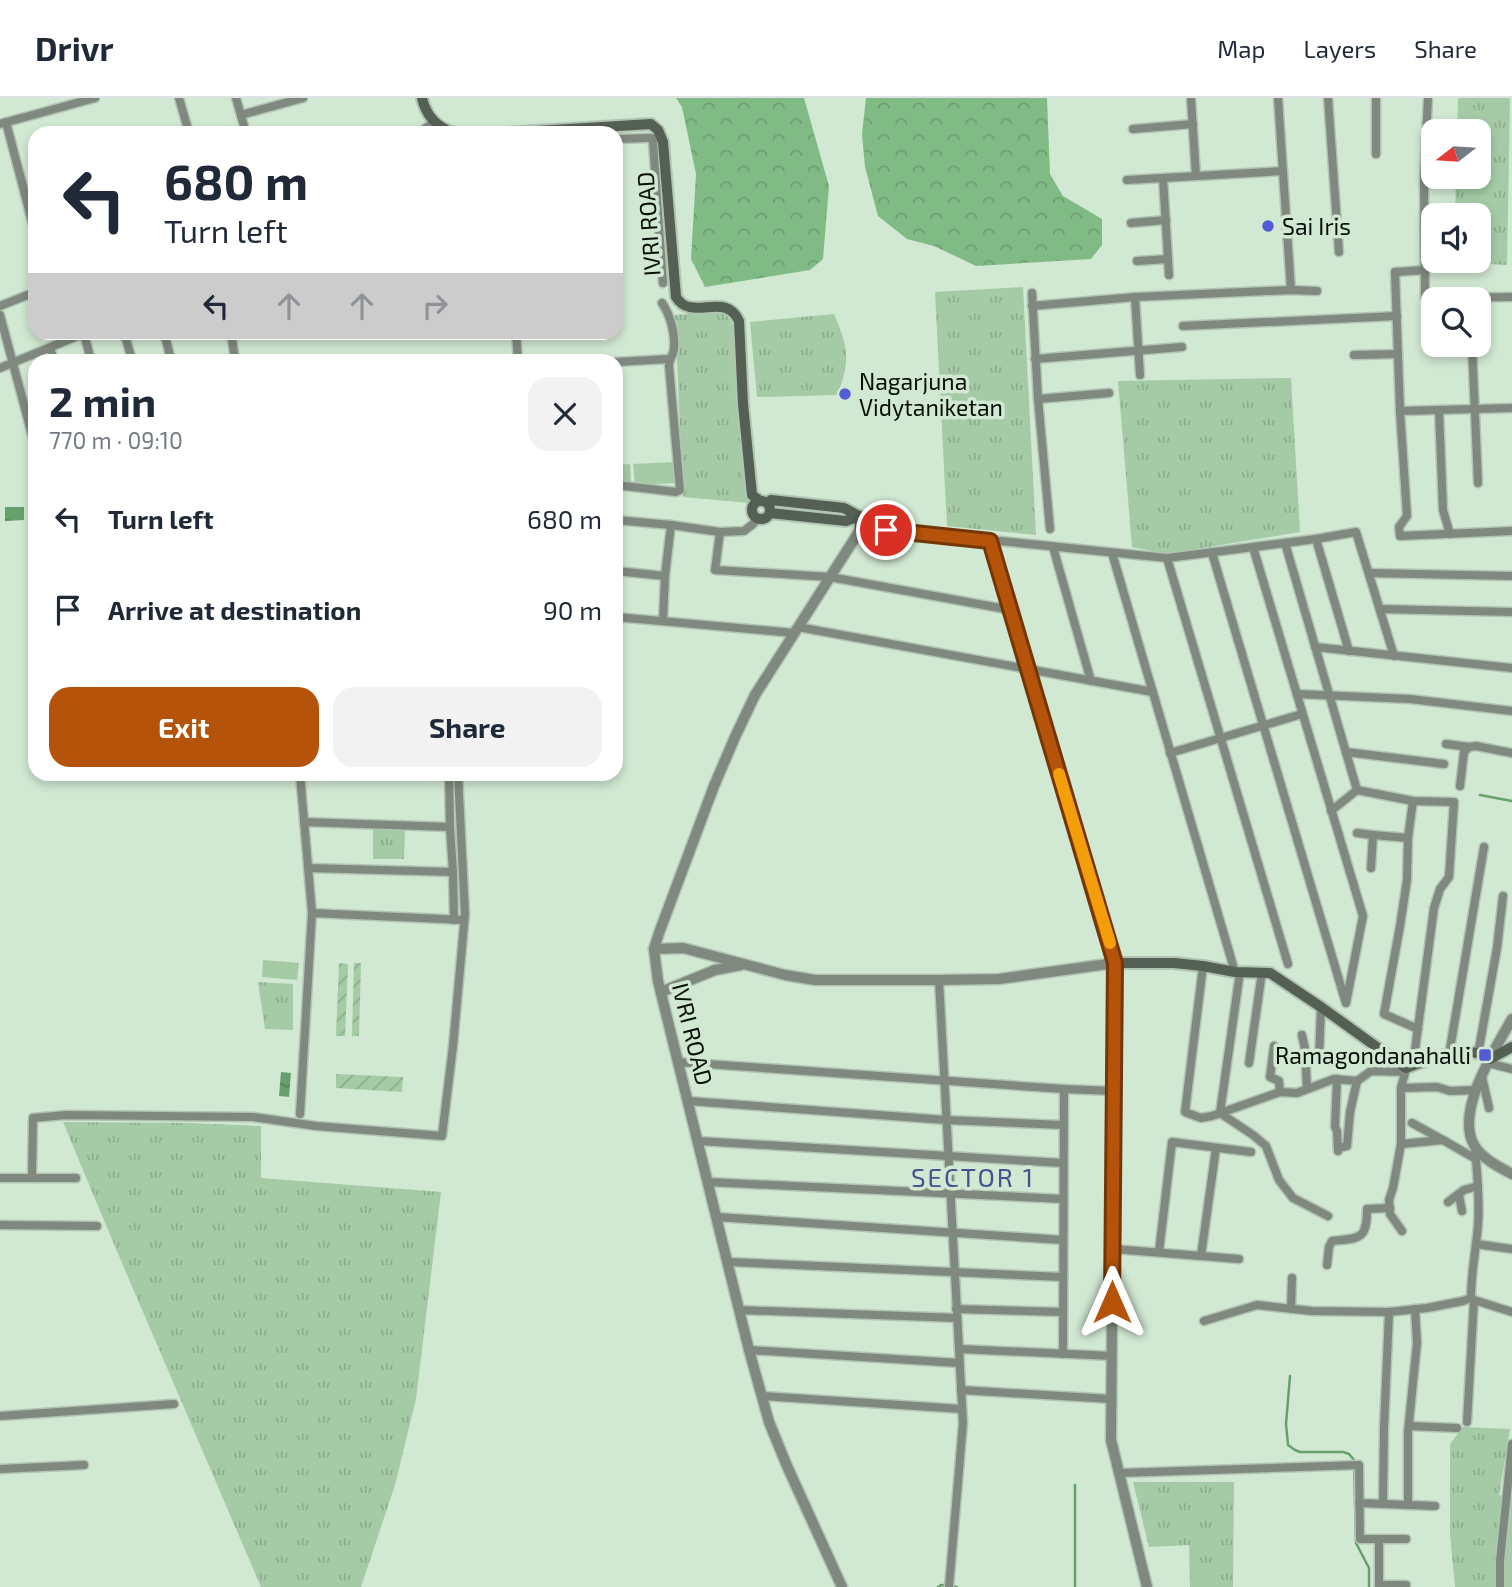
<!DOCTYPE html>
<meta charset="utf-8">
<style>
:root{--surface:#fff;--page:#f2f2f3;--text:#1f2937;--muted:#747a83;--line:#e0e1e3;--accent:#b45309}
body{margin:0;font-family:"Exo 2",sans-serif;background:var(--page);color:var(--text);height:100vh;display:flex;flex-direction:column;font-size:26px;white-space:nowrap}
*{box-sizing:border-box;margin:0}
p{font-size:23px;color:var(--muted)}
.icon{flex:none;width:38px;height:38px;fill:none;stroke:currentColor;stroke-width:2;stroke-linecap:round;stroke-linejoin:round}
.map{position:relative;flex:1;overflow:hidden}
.sheet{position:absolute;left:28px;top:256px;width:595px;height:427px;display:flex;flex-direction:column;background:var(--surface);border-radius:21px;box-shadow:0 4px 10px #0003}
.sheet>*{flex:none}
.hud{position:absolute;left:28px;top:28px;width:595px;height:214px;border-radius:21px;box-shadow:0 4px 10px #0003;background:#fff;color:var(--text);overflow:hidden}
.needle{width:46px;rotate:253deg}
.fabs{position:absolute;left:1421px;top:21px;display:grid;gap:14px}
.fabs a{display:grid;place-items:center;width:70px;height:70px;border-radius:14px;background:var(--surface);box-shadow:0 4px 10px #0003;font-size:35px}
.pin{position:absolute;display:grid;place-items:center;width:60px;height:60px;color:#fff;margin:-30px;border:4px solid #fff;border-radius:50%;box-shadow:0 2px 7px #0007}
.me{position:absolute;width:77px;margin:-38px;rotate:0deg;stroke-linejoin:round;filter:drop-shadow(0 0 5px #0008)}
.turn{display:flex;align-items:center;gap:24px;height:147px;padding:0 21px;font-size:32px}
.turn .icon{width:91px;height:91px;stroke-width:2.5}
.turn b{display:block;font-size:49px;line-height:60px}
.lanes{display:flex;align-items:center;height:66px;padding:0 21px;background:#0003;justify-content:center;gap:35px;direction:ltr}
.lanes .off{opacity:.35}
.round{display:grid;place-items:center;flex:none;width:74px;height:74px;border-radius:21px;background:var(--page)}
.overview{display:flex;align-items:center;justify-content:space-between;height:119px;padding:0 21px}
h1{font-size:42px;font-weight:700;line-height:52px}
.cta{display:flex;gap:14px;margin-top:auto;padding:14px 21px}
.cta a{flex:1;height:80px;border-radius:21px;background:var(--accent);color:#fff;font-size:28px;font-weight:700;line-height:80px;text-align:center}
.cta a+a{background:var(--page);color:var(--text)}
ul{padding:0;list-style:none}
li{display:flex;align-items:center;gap:21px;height:91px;padding:0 21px}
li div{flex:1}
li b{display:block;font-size:26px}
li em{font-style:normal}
header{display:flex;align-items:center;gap:42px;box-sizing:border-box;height:98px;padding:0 35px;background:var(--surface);border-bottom:2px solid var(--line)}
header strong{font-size:33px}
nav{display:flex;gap:38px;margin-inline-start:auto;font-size:24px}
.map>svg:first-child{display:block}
</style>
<header>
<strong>Drivr</strong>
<nav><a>Map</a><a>Layers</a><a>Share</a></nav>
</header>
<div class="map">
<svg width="1512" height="1489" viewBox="0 0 1512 1489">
<defs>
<pattern id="grass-tufts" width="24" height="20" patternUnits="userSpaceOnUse" patternTransform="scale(1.75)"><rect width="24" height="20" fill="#a4cba6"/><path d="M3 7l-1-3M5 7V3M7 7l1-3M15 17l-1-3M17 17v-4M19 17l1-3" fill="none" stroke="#8cad8d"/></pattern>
<pattern id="forest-crowns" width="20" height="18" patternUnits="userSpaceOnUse" patternTransform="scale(1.75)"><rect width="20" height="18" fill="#80bb85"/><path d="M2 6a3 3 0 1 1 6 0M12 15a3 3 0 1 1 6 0" fill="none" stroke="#6da071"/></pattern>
<pattern id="garden-furrows" width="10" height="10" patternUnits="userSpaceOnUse" patternTransform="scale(1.75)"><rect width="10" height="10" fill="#a4cba6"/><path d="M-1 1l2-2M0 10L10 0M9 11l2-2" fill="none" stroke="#8cad8d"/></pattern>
<pattern id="water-ripples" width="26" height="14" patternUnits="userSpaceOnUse" patternTransform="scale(1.75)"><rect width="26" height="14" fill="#66a06b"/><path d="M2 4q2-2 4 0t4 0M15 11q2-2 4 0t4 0" fill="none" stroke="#528156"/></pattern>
</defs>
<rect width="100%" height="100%" fill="#d1e8d2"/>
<g fill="url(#grass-tufts)">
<path d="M1458 0H1510L1507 167 1454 164V163H1479V117H1455L1456 79H1479V33H1457Z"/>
<path d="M1023 189 1036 437 947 428 935 194Z"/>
<path d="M722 213 730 221 733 229 749 405 683 399 675 217Z"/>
<path d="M834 216C848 248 851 264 837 297L757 299 750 224Z"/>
<path d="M1291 280 1300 434 1166 456 1132 449 1118 283Z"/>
<path d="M373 729H405L404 761H373Z"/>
<path d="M258 884 293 886V932L265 931Z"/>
<path d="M63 1024 188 1025 261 1028V1080L441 1094 416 1301 395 1387 361 1489H261L116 1151Z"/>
<path d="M1463 1329 1510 1331 1499 1397 1512 1400V1489H1455L1450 1436V1346Z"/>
<path d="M1133 1384H1234L1233 1489H1190L1189 1447 1149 1449Z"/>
</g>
<g fill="url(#forest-crowns)">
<path d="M676 0H804L829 88 823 161 810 172 705 189 691 161 696 76 682 9Z"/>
<path d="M866 0H1047L1050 76 1063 98 1102 121V147L1091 161 976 168 934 148 907 141 878 118 865 69 862 36Z"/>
</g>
<g fill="url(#garden-furrows)">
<path d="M339 865 348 866 345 938H336Z"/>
<path d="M354 865H361L359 938H352Z"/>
<path d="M336 976 403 979 402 994 336 990Z"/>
</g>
<g fill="#a4cba6">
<path d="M674 364 676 385 635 387 633 366Z"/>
<path d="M630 366 631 384H616V367Z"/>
<path d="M263 862 299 865 297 882 262 879Z"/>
</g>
<g fill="url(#water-ripples)">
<path d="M5 409H24V422L5 423Z"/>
<path d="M281 974 291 975 289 999 279 998Z"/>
</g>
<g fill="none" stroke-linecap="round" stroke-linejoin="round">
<g stroke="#66a06b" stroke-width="2.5">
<path d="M1480 697 1512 703"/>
<path d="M1290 1278 1286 1326 1288 1347 1295 1352 1300 1354H1343L1349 1356 1354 1362 1356 1445 1369 1470V1489"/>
<path d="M1075 1387V1489"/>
<path d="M938 1489 941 1487 957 1489"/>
</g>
<g stroke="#b1c5b2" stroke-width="11">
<g id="minor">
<path d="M179 0 189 35"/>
<path d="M236 0 246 35"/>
<path d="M1278 0 1291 192"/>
<path d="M1328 0 1339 154"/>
<path d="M1376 0V56"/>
<path d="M1428 0 1424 84 1425 200 1512 199"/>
<path d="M1191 1 1196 78"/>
<path d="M241 17 303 0"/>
<path d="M6 24 35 135"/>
<path d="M0 26 95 0"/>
<path d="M1133 31 1193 26"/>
<path d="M419 35 434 24"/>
<path d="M616 41 647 40H652L653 44 663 185"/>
<path d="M1163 80 1169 177"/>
<path d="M1127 82 1283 73"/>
<path d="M1131 125 1166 122"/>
<path d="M1137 163 1168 161"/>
<path d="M1425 172 1395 174 1400 313 1512 310"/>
<path d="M1032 195 1038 301 1050 431"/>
<path d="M0 208 35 194"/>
<path d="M1032 208 1135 199"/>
<path d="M0 217 35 348"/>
<path d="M1183 228 1397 218"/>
<path d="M124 234 132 262"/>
<path d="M164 234 171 262"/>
<path d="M231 234 235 262"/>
<path d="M516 234 518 262"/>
<path d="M84 236 91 262"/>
<path d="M1472 247 1478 385"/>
<path d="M50 250 54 262"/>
<path d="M1354 257 1398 256"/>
<path d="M1035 261 1182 249"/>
<path d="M616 264 669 261"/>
<path d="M0 270 87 234"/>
<path d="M1140 277 1135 199 1291 192 1317 193"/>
<path d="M1038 301 1109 295"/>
<path d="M1439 312 1443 412 1450 436"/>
<path d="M1400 313 1407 418 1399 429 1400 438 1512 433"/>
<path d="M616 387 676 394 680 392 669 268C669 261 673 258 674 251 675 236 671 218 662 205"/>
<path d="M616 422 671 427 720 434 744 433 753 426 757 420"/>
<path d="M720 434 715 472 830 479 1011 512"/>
<path d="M1316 441 1356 434 1394 558"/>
<path d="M990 442 1167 460 1316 441 1349 553"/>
<path d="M1285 445 1357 692 1331 713"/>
<path d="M1053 449 1091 583"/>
<path d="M1253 449 1363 818 1346 905"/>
<path d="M1112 455 1235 874"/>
<path d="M1212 455 1345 902"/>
<path d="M1167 460 1288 866"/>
<path d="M616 473 665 478"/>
<path d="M1369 475 1512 478"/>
<path d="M1380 511 1512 514"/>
<path d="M616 519 794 535"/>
<path d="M663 523 665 478 671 427"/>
<path d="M798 529 1153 594"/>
<path d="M1315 549 1512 570"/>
<path d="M1297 596 1410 601 1512 613"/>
<path d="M1446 646 1469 649"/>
<path d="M1346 654 1444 666"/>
<path d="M1170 655 1302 616"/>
<path d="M300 676 312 815 300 1016"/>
<path d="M1460 688 1464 654 1469 649 1476 648 1512 655"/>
<path d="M1357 692 1413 703 1454 704 1449 779 1440 791 1434 810 1413 967"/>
<path d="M1413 703 1408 740 1407 782 1400 828 1384 916 1418 931"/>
<path d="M304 724 450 729"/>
<path d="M1357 735 1373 737"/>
<path d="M308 770 453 774 450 729 449 676H416"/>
<path d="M1371 770 1373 737 1408 740"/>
<path d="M453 774 454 822"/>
<path d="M312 815 464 822"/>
<path d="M1203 868 1185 1014 1201 1020 1212 1018 1280 994 1297 995 1334 981 1357 983 1371 973 1405 974"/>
<path d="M939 882 963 1325 949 1489"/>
<path d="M1302 937 1305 951 1307 991"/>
<path d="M1274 948 1270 979 1279 983 1280 994"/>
<path d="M1478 956 1497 850 1503 798"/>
<path d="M1449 957 1484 749"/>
<path d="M678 964 1064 991 1114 993"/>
<path d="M1249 965 1262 874"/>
<path d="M1488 965 1512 971"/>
<path d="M1306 966 1319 961 1321 909"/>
<path d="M1406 971 1401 990 1437 989 1450 993 1476 992"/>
<path d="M1482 979 1489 1010"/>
<path d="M1337 981 1335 1029 1337 1033 1338 1053"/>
<path d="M1401 990V1046L1443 1042 1476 1061"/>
<path d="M688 1003 946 1022 1063 1027"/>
<path d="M1220 1015 1253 1037 1266 1048 1279 1082 1293 1100 1328 1118"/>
<path d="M1220 1015 1240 874"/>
<path d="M1412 1025 1443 1042"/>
<path d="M698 1043 1063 1065"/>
<path d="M1401 1046 1393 1090 1389 1102 1390 1116 1402 1133"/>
<path d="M1338 1050 1347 1048 1350 1014 1357 983"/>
<path d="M0 1080H76"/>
<path d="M32 1080 33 1020 66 1017 253 1019 316 1028 442 1038 453 948 465 816 458 676"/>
<path d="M708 1084 1063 1101"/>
<path d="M1459 1097 1462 1113"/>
<path d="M1448 1104 1464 1092 1478 1088"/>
<path d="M717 1119 1063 1142"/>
<path d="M0 1127 97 1128"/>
<path d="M1476 1146 1512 1151"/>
<path d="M1113 1151 1239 1161"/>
<path d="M1159 1154 1172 1044 1251 1054"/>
<path d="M1201 1158 1216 1050"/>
<path d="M728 1164 1063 1179"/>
<path d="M1327 1167 1329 1149 1332 1143C1360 1140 1367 1142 1367 1111L1390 1110"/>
<path d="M1471 1201 1512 1214"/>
<path d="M956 1211 1063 1214"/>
<path d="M1291 1211 1292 1180"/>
<path d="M739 1212 957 1220"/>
<path d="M1204 1223 1257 1207 1312 1213 1389 1214 1427 1210 1463 1203 1471 1200C1471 1175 1476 1152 1478 1127 1480 1101 1477 1075 1475 1049"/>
<path d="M959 1251 1112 1258"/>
<path d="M749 1252 959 1265"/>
<path d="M1063 1256 1064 991"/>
<path d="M961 1292 1111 1301"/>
<path d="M762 1298 962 1311"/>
<path d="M0 1318 174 1306"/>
<path d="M1467 1324 1474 1202"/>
<path d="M1409 1328 1457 1330"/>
<path d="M0 1371 84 1367"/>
<path d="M1119 1375 1359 1367 1360 1441H1379V1489"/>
<path d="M1359 1405 1435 1408"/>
<path d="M1383 1406 1384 1330 1389 1214"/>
<path d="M1408 1407V1334L1417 1245 1415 1211"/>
<path d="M1379 1441H1406"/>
<path d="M1379 1487H1406"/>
<path d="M1500 1489V1463L1512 1346"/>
</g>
</g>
<g stroke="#b1c5b2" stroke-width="13">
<g id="tertiary">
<path d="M654 851 683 850 785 877 815 882H939L999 881 1115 865 1111 1342 1147 1489"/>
<path d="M661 894 715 872 741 867"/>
<path d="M1512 921C1495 951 1455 1013 1474 1047 1481 1060 1499 1069 1512 1076"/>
<path d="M842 1489 787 1368 769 1324 749 1252 658 883 654 851 659 835 714 688 735 639 755 597 860 432V429"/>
</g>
</g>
<g stroke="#b1c5b2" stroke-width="14">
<g id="secondary">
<path d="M422 0C426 18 436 29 454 35"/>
<path d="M505 35 651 26 658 32 663 44 676 199C692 225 725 192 739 223L743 306 752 397 759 402"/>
<circle cx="761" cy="412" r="9"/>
<path d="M768 405 771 402 844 410 859 418"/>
<path d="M770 415 846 423 859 418"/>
<path d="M859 418 860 429 990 442 1115 865H1174L1203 868 1235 874 1270 875 1321 909 1406 970C1428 962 1469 944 1490 961L1512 949"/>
</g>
</g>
<use href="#minor" stroke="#808980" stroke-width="8"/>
<use href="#tertiary" stroke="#808980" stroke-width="10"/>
<use href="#secondary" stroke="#536053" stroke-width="10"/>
</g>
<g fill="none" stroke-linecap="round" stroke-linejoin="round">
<g stroke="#753606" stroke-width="18">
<path id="route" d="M886 432 990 443 1115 865 1112 1204"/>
</g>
<use href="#route" stroke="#b45309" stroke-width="12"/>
<path stroke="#f59e0b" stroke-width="12" d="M1059 676 1110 845"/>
</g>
<g fill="#525cd3" stroke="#d1e8d2" stroke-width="2.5">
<circle cx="1268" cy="128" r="7"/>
<circle cx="845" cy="296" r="7"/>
<rect x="1478" y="950" width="14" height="14" rx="3.5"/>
</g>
<g text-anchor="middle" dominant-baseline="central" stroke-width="7" stroke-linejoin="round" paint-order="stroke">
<g font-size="23" fill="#070e08" stroke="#d1e8d2">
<text transform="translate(648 126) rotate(-94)">IVRI ROAD</text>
<text transform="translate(693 936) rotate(76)">IVRI ROAD</text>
</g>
<g font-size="23" fill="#070e08" stroke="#d1e8d2" text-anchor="start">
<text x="1282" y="128">Sai Iris</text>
<text x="859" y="283">Nagarjuna<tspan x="859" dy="26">Vidytaniketan</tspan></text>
<text x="1471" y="957" text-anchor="end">Ramagondanahalli</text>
</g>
<g font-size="26" letter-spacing="2" fill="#48518f" stroke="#d1e8d2">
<text x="973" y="1078">SECTOR 1</text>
</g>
</g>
</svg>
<div class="fabs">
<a><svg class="needle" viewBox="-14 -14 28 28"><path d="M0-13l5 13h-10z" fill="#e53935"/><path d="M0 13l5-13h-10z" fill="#747a83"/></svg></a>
<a><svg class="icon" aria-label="sound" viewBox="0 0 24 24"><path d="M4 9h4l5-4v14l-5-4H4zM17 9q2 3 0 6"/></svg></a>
<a><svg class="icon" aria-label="search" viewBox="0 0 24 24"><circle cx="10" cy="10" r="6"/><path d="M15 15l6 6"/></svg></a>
</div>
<div class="pin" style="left:886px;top:432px;background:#d93025"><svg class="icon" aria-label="arrive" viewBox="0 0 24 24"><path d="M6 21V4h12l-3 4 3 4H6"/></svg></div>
<svg class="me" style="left:1112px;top:1204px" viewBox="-20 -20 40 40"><path d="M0-17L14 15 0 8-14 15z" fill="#b45309" stroke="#fff" stroke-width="4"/></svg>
<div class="hud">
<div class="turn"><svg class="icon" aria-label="left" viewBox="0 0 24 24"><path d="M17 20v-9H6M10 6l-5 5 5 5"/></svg><div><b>680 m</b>Turn left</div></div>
<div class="lanes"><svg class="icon" aria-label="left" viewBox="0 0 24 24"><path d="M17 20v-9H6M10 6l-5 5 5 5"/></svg><svg class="icon off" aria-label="ahead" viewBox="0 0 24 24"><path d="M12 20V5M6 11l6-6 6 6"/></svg><svg class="icon off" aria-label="ahead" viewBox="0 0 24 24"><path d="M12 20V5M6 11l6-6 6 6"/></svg><svg class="icon off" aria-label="right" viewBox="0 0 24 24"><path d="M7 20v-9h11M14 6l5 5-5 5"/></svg></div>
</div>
<section class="sheet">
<div class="overview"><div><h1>2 min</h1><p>770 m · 09:10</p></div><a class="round"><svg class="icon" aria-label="close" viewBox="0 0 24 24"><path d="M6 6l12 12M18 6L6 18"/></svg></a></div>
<ul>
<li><svg class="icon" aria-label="left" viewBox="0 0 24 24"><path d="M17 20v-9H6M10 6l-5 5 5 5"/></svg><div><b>Turn left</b></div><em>680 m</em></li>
<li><svg class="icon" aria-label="arrive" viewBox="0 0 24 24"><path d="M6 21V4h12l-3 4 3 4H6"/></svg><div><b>Arrive at destination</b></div><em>90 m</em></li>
</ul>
<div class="cta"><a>Exit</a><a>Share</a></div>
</section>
</div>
